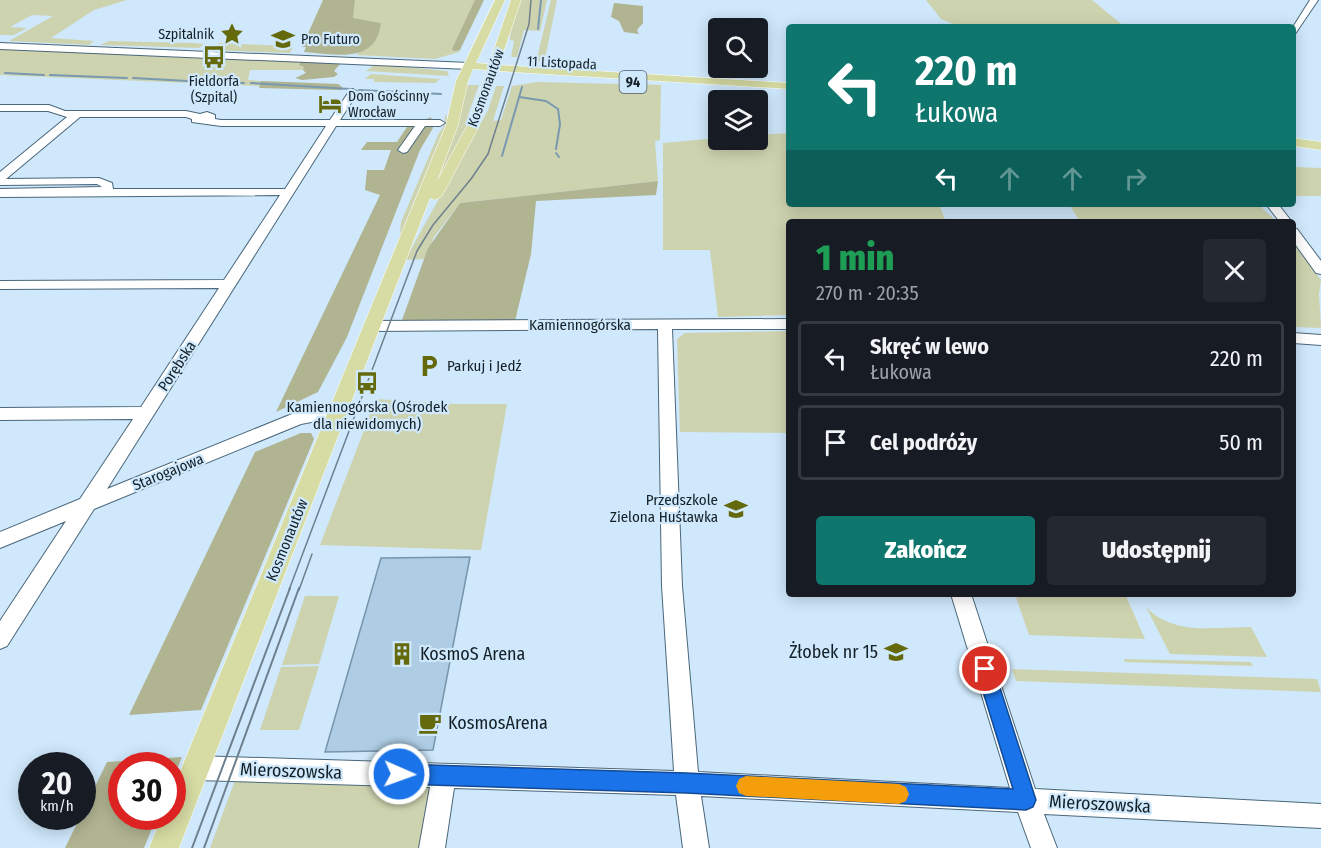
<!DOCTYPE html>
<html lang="pl">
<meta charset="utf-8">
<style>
:root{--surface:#171b24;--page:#242831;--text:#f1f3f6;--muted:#9ea1a6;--line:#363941;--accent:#0f766e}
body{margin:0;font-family:"Fira Sans Condensed",sans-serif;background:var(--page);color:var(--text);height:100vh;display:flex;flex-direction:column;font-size:22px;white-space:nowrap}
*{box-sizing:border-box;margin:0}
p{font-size:20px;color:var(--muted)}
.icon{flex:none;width:33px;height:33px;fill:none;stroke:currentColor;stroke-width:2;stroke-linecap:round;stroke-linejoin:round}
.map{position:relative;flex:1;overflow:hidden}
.sheet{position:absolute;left:786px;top:219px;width:510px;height:378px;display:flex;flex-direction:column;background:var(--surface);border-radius:6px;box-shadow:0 3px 15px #0003}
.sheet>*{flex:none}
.banner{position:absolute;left:786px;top:24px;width:510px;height:183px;border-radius:6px;box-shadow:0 3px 15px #0003;background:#0f766e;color:#fff;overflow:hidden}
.fabs{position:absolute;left:708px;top:18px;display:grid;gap:12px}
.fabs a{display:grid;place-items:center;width:60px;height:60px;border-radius:6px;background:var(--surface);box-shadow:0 3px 15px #0003;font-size:30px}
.speed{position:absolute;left:18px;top:752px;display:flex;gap:12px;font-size:30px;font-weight:700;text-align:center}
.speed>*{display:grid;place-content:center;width:78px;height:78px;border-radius:50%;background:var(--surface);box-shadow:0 3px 15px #0003;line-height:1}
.speed small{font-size:15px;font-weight:400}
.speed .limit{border:9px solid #d22;background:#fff;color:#111}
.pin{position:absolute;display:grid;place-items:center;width:51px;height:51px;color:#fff;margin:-26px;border:3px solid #fff;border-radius:50%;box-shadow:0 2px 6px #0007}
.me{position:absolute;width:66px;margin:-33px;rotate:92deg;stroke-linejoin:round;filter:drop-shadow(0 0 4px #0008)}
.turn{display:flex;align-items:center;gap:21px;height:126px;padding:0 30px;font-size:27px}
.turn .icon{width:78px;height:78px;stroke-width:2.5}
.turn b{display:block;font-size:42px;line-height:51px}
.lanes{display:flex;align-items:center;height:57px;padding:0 30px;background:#0003;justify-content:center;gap:30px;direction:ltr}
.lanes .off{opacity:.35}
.round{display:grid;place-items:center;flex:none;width:63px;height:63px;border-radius:6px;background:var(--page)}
.headline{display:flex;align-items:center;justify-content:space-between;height:102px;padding:0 30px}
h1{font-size:36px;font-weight:800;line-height:45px;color:#1e9e55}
.action{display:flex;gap:12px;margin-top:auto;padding:12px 30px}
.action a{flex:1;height:69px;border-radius:6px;background:var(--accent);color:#fff;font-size:24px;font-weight:800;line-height:69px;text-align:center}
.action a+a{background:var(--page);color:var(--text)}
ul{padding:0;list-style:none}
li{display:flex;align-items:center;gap:18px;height:75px;margin:0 12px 9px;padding:0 18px;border:3px solid var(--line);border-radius:6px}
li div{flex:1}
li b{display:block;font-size:22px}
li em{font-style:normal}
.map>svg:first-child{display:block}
</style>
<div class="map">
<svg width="1321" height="848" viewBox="0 0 1321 848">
<rect width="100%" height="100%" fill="#cfe8fb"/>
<g fill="#ced3af">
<path d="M0 0H127L94 10 51 38 94 41 89 45 9 41 53 16 32 15 10 27 27 28 14 35H0Z"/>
<path d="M355 0H483L459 52 435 59 356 55C369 45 379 41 381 23L352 18Z"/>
<path d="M519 0H547L540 31 524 30 517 57H511L514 41 510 40V35Z"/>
<path d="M551 0H557L545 58 544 62H539L537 58Z"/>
<path d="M926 0H1092L1125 27H961L941 19Z"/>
<path d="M109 41 194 43 204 44 199 48 100 45Z"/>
<path d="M219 43 286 46V45L295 44 287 46 293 47 290 53 209 50Z"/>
<path d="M0 48 302 60 305 67 303 70H250L248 80 261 81 259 86 0 75Z"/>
<path d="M376 64 447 71 449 76 366 71Z"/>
<path d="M371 74 440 79 435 83 374 82V79H365Z"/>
<path d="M537 82 661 85 660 140 655 141 658 181 460 203 434 237 424 259 405 260 488 110 496 86H504L493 121 501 120 512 86Z"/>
<path d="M466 85H479L469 112 466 129 432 190Z"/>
<path d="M445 114 448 119 400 236 401 222 438 135 445 124Z"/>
<path d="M789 133V204H939L946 222H789V315L718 317 710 250H663V143L718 138 758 140V135Z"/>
<path d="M1293 167 1321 168V196H1293Z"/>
<path d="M1069 204H1258L1277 222H1080Z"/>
<path d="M1293 243 1321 280 1319 294 1321 328 1293 327Z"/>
<path d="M789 331V433L680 432 677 339 685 333Z"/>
<path d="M376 399 457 404H507L481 550 320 545Z"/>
<path d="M1015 594H1125L1145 639 1029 635Z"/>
<path d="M305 596H339L319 664 282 665Z"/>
<path d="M1146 607C1173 636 1215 627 1251 627L1267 657 1170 654Z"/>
<path d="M1124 659 1251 662 1253 666 1125 662Z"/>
<path d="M319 666 299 730H260L281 667Z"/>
<path d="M1012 669 1317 679 1321 692 1016 681Z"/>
<path d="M237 775 432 787 425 848H210Z"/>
</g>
<g fill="#b0b491">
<path d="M323 0H355L353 18 381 23C376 65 335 54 304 52L306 47H302Z"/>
<path d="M475 0H484L460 50 454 51 452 49Z"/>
<path d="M614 3 643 6V23L637 30 639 34 624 32 619 21 611 17Z"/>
<path d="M302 60 342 62 334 71 338 74 334 77 302 80 295 78 306 73 303 70 304 67 299 65Z"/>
<path d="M261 81 338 84 342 87V90H337L259 88Z"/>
<path d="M431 117 433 128 420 150 347 337 318 392 276 412 380 195 365 190 367 170H384L391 150H361L367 142H397L407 127Z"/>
<path d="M658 181 656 195 536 201 531 254 515 321 402 320 428 248 460 203Z"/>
<path d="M301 433H311L314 439 201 710 129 715 255 452Z"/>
<path d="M182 757 173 779 172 765H122V816H157L144 848H65L107 762Z"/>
</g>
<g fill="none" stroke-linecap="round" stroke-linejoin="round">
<g stroke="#7999b0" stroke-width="2">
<path d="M538 29 541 0"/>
<path d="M5 73 44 75"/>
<path d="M50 75 127 78"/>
<path d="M133 78 188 81"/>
<path d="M192 81H196"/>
<path d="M201 81 244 83"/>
<path d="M251 83 350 89"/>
<path d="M359 90 441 94"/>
<path d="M519 97 546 101 558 109 560 124 556 149"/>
<path d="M556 153 559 157"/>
<path d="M502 156 522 87"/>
</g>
</g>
<path fill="#aecde4" stroke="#7794aa" stroke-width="1.5" d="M470 557 433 750 325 752 381 558Z"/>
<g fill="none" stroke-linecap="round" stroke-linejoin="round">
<g stroke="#4a677b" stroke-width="2">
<g id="minor">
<path d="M1310 0H1318L1293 37V27Z"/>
<path d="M0 43 469 63 474 66 469 69 0 49Z"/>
<path d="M353 89 358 92 340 120H440L445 123 440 126H425L407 152 403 153 398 150 415 126H336L107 489 292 414 337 406 343 408 345 412 343 416 301 424 94 509 7 646 0 649V621L66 521 0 548V532L80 499 133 419 0 420V408L141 407 219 288 0 289V281L224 280 280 195 0 197V189L102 187 97 184 0 185V172L67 117 48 111H0V105H49L65 111H186L200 114 207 112 215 115V119L221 120H330L350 90ZM80 117H186L192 119V122L221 126H326L285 189H113L112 183 99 178 6 179Z"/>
<path d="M1266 204H1278L1292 222H1280Z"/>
<path d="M1293 228 1297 229 1321 261V274L1316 273 1293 241Z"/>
<path d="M789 319V329H672L682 586 698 772 1010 788 951 594H971L1035 789 1321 804V828L1044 814 1057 848H1031L1018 812 701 796 709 848H683L676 795 454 788 445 848H419L430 787 196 780 188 776 184 768 188 760 196 756 674 771 662 586 658 329 371 331 364 326 371 321Z"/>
<path d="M1293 333 1321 335V345L1293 343Z"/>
</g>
</g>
<g stroke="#fff" stroke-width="1">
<g id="major">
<path d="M495 0H505L476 63 489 64 511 0H521L499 65 789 83V89L497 71 479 126 442 196 435 200 430 198 179 848H149L162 816H172V791L446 125 456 81ZM473 69 487 70 467 126 437 181 458 125 468 81Z"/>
<path d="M1293 138 1321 142V150L1293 146Z"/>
</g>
</g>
<use href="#minor" fill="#fff" fill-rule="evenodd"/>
<use href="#major" fill="#d7dca4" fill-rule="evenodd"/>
<g stroke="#6e808d" stroke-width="1.5">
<path d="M289 590 417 251 433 225 471 179 488 154 529 24 531 0"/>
<path d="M299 590 312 554"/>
</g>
<g stroke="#6e808d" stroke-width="2">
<path d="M192 848 290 588"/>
<path d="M204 848 299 588"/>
</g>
</g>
<path fill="#1a73e8" stroke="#114b97" stroke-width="1.5" d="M985 660 991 663 994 669 1036 800 1033 807 1026 810 686 793 399 784 392 781 389 774 392 767 399 764 686 773 1013 789 976 669 978 663Z"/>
<path fill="#f59e0b" d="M746 776 899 784 906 787 909 794 906 801 899 804 746 796 739 793 736 786 739 779Z"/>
<defs>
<g id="sight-bare" transform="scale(1.8)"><path d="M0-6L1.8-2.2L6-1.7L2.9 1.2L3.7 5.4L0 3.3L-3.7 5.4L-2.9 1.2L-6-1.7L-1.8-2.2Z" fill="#646a0c" stroke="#cfe8fb" stroke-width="2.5" paint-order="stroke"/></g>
<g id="school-bare" transform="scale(1.8)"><path d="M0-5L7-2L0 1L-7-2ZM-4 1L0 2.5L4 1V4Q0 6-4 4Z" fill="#646a0c" stroke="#cfe8fb" stroke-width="2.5" paint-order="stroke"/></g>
<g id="bus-bare" transform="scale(1.8)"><path d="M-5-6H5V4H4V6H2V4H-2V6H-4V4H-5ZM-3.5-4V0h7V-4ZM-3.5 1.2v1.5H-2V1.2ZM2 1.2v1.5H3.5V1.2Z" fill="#646a0c" stroke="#cfe8fb" stroke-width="2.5" paint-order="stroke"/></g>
<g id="hotel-bare" transform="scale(1.8)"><path d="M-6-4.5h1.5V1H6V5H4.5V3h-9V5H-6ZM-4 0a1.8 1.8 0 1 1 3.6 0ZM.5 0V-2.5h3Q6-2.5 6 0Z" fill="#646a0c" stroke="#cfe8fb" stroke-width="2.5" paint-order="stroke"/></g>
<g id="parking-bare" transform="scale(1.8)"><path d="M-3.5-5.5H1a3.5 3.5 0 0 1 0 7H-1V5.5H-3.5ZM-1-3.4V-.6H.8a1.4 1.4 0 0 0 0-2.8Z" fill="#646a0c" stroke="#cfe8fb" stroke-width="2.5" paint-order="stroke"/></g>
<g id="building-bare" transform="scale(1.8)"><path d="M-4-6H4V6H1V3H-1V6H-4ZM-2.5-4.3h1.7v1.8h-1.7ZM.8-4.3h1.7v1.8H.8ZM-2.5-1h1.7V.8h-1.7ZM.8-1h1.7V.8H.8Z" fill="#646a0c" stroke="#cfe8fb" stroke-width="2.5" paint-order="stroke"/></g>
<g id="cafe-bare" transform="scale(1.8)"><path d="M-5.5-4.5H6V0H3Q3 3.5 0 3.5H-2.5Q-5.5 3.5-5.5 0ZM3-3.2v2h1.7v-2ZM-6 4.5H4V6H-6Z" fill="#646a0c" stroke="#cfe8fb" stroke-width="2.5" paint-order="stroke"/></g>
</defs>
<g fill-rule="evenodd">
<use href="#sight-bare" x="232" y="34"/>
<use href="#school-bare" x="283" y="39"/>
<use href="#bus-bare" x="214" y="57"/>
<use href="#hotel-bare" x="330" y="104"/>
<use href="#parking-bare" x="429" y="366"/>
<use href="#bus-bare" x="367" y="383"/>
<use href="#school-bare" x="736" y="509"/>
<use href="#school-bare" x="896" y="652"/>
<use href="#building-bare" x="402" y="654"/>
<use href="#cafe-bare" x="430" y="723"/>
</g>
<g text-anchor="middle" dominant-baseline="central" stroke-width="4.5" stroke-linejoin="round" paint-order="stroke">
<g font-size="14" fill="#142028" stroke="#cfe8fb" text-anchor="start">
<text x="214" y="34" text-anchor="end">Szpitalnik</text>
<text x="301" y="39">Pro Futuro</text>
<text x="214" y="81" text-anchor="middle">Fieldorfa<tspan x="214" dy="16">(Szpital)</tspan></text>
<text x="348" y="96">Dom Gościnny<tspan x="348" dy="16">Wrocław</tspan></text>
</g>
<g font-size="14" fill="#142028" stroke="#cfe8fb">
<text transform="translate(562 63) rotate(3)">11 Listopada</text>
<text transform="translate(486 88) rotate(-70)">Kosmonautów</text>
</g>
<rect fill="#cfe8fb" stroke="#4c5c67" stroke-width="1.5" x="619.5" y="71" width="27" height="22" rx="4.5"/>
<g font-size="14" font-weight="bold" fill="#142028">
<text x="633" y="82">94</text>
</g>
<g font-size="15" fill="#142028" stroke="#cfe8fb">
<text x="580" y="325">Kamiennogórska</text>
<text transform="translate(177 366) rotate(-57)">Porębska</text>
<text transform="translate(168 472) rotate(-22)">Starogajowa</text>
<text transform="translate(287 540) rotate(-68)">Kosmonautów</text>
</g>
<g font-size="15" fill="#142028" stroke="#cfe8fb" text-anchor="start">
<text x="447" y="366">Parkuj i Jedź</text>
<text x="367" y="407" text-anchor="middle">Kamiennogórska (Ośrodek<tspan x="367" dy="17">dla niewidomych)</tspan></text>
<text x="718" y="500" text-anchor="end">Przedszkole<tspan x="718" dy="17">Zielona Huśtawka</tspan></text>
</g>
<g font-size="18" fill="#142028" stroke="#cfe8fb" text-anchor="start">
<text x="878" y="652" text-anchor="end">Żłobek nr 15</text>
<text x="420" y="654">KosmoS Arena</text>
<text x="448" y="723">KosmosArena</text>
</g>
<g font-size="18" fill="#142028" stroke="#cfe8fb">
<text transform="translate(291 771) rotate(2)">Mieroszowska</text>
<text transform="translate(1100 804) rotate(3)">Mieroszowska</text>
</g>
</g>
</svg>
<div class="fabs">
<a><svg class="icon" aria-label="search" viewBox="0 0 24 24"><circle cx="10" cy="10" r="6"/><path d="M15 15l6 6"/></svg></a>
<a><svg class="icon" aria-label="layers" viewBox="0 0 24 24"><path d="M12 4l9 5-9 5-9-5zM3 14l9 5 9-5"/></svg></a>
</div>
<div class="speed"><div>20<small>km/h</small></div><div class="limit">30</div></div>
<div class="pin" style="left:985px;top:669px;background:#d93025"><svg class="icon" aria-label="arrive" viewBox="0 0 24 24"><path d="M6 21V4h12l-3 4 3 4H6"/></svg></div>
<svg class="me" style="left:399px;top:774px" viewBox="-20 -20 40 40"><circle r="17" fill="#1a73e8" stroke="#fff" stroke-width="3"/><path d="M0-11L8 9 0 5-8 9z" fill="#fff"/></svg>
<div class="banner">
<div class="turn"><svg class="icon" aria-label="left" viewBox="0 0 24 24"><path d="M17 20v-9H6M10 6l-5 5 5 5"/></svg><div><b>220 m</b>Łukowa</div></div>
<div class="lanes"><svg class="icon" aria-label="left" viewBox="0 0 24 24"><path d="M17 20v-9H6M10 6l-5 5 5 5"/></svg><svg class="icon off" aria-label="ahead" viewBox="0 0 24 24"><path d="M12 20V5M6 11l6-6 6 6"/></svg><svg class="icon off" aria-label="ahead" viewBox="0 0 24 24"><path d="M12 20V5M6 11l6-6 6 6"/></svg><svg class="icon off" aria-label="right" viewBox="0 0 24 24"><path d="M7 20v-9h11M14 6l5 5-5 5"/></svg></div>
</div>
<section class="sheet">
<div class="headline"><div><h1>1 min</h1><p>270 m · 20:35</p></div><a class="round"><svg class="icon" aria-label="close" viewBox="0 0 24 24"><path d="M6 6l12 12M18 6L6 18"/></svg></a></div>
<ul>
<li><svg class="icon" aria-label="left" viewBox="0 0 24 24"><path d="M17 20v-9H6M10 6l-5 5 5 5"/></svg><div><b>Skręć w lewo</b><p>Łukowa</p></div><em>220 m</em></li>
<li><svg class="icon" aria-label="arrive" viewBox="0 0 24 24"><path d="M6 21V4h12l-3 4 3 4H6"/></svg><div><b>Cel podróży</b></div><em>50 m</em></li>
</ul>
<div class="action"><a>Zakończ</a><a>Udostępnij</a></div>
</section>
</div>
